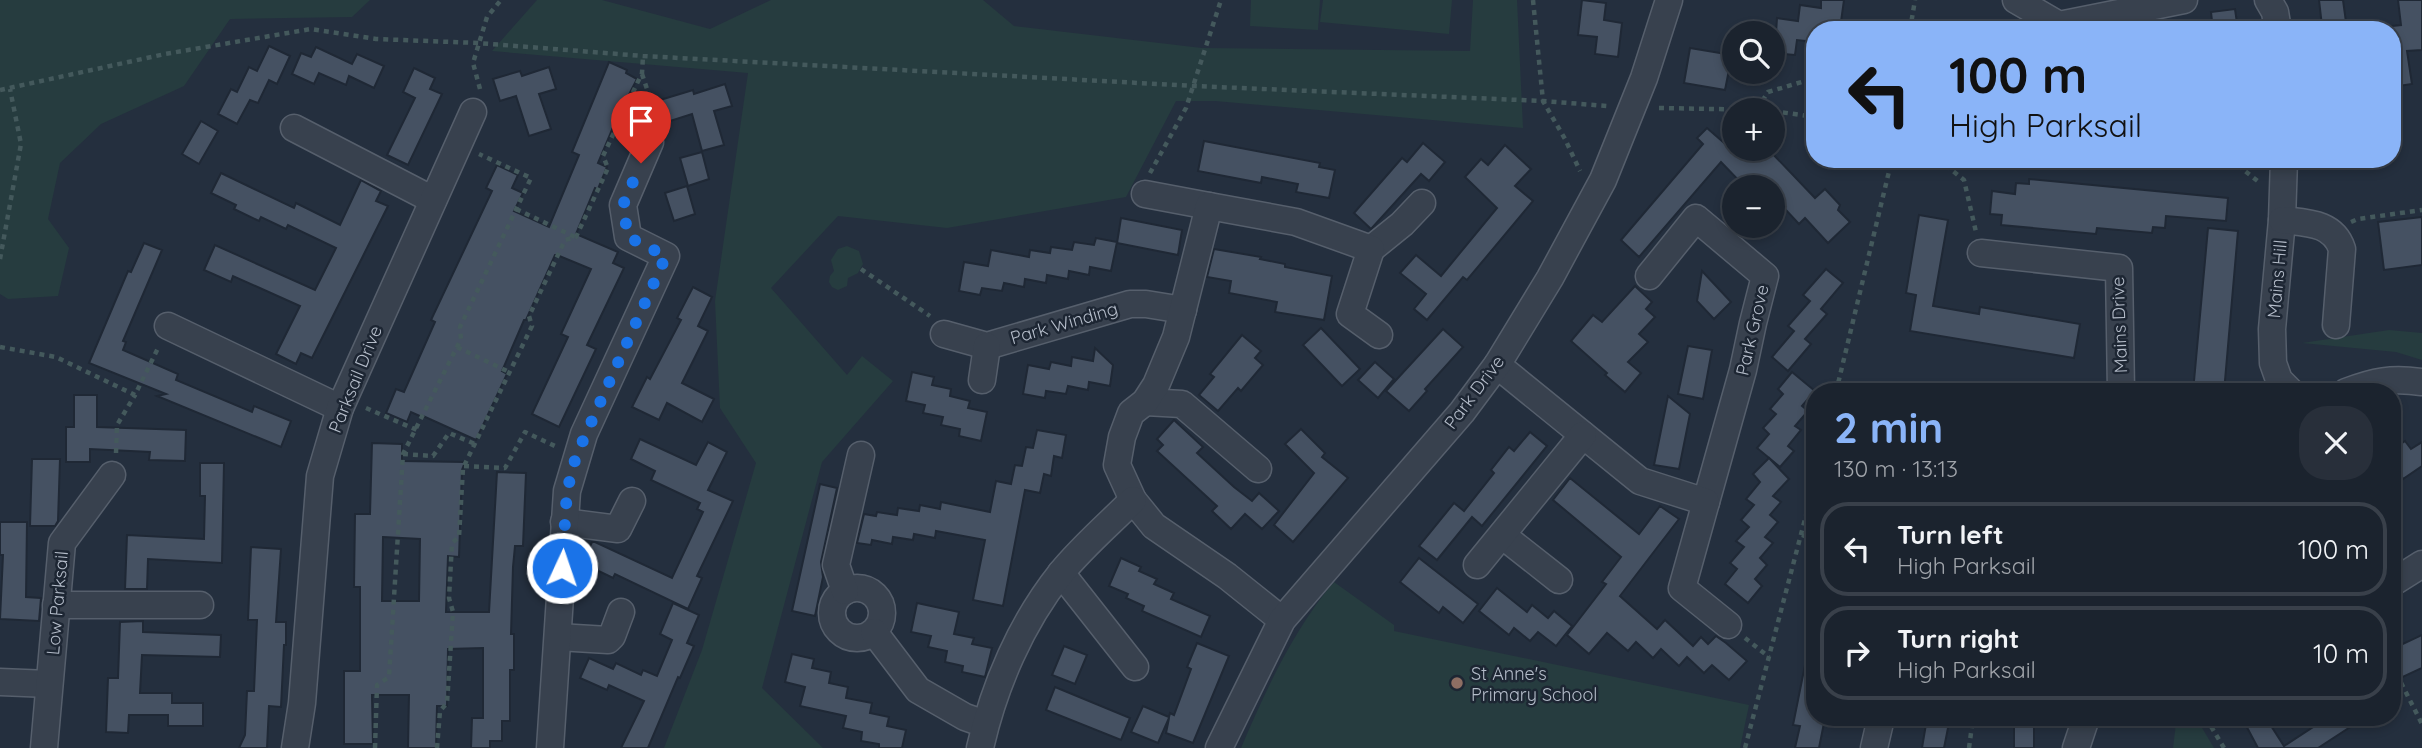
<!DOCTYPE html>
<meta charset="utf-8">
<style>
:root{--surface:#1b232e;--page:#282f3a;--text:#f1f3f6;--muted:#a0a4aa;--line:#39404a;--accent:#8ab4f8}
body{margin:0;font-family:Quicksand,sans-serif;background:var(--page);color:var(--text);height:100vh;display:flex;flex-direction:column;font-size:26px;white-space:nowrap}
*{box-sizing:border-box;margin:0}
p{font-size:23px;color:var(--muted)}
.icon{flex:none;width:38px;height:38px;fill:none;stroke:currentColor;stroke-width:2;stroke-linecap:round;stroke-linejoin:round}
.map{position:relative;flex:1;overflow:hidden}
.drawer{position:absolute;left:1806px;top:383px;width:595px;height:343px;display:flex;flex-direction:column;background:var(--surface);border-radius:28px;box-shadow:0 4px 10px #0003,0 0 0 2px var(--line)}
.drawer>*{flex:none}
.top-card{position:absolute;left:1806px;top:21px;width:595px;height:147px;border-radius:28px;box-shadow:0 4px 10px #0003,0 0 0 2px var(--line);background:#8ab4f8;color:#111;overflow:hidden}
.tools{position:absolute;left:1722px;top:21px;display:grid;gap:14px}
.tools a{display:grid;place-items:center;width:63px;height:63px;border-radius:50%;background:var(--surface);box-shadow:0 4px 10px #0003,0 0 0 2px var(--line);font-size:35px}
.pin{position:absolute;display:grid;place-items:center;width:60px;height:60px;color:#fff;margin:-72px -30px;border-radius:50% 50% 50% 0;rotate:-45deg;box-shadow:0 0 7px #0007}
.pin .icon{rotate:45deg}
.me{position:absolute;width:77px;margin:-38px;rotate:3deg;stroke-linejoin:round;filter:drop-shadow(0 0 5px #0008)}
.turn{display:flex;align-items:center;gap:24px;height:147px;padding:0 28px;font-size:32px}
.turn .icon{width:91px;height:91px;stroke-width:2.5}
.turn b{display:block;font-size:49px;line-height:60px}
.round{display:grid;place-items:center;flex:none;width:74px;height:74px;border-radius:28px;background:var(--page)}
.headline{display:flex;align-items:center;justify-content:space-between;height:119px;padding:0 28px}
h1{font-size:42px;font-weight:800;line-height:52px;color:var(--accent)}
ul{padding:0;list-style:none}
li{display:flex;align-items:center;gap:21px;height:94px;margin:0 14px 10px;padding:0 14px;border:4px solid var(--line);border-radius:28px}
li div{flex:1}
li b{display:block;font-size:26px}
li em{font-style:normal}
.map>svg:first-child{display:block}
</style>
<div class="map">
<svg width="2422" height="748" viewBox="0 0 2422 748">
<rect width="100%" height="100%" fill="#242f3e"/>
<g fill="#263c3f">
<path d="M0 0H370L352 17 230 19 184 86 101 124 60 163 48 219 69 248 58 296 8 299 0 294Z"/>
<path d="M537 0H602L710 29 771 0H983L1014 26 1202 48 1470 51 1473 0H1517L1523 128 1215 101H1176L1126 197 947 228 838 216 771 288 847 375 862 356 893 381 822 462 762 688 823 748H664L702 650 756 463 720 408 715 301 748 73 492 51Z"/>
<path d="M1251 0H1320L1318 30 1250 26Z"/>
<path d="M1323 0H1452L1449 34 1320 22Z"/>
<path d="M847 246 859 251 863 264 858 273 848 278 847 286 838 290 832 287 829 282 830 276 834 271 831 260 838 249Z"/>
<path d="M2389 330 2422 333V360L2396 352 2302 343Z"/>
<path d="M1334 582 1394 625V631L1749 705 1740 748H1241C1266 690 1293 630 1334 582Z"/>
<path d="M2198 721 2214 748H2173L2176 723Z"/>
</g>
<g fill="#455162" stroke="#1f2835" stroke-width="2" fill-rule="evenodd">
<path d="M1582 0 1606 3 1604 20 1622 23 1618 57 1595 54 1597 37 1578 35Z"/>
<path d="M1821 0H1844L1840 29 1819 27V30H1815V42L1797 40 1795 55 1773 53V33H1776L1777 18 1798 21 1800 5 1821 8Z"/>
<path d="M2319 0H2343L2346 22 2322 26Z"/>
<path d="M2398 0H2422V50L2407 51 2412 84 2392 87V26L2401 25Z"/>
<path d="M2235 9 2238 30H2213L2211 12Z"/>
<path d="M269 46 290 56 277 84 269 80 258 103 250 100 237 124 218 114 231 89 237 92 249 67 257 71Z"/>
<path d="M316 47 352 64 357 54 384 66 374 88 349 76 346 85 319 73 314 84 292 74 301 53 311 57Z"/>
<path d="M1690 48 1732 55 1725 90 1684 83Z"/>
<path d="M609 62 627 70 626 73 637 79 617 118 598 163 607 167 598 189 595 188 576 234 618 252 613 263 624 268 587 345 596 349 559 427 532 414 568 337 561 334 591 269 557 255H555L526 320H524L502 371 507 374 476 440 423 416 422 417 411 412 407 422 386 413 396 389 404 392 435 322 431 320 492 191 486 188 497 165 518 175 512 188 523 193 514 211 549 227 579 155 572 152Z"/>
<path d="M549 67 556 89 539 94 551 129 529 136 516 96 500 101 493 79 520 71 522 76Z"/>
<path d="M414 68 435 78 430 89 442 94 408 165 387 155 415 98 403 92Z"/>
<path d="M725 84 732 106 714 111 724 145 702 151 692 114 667 122 660 100 693 90 694 94Z"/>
<path d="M201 121 218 131 199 164 182 154Z"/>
<path d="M1707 128 1739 156 1747 149H1768L1815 198 1825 189 1840 205 1838 210 1850 222 1828 243 1805 218 1799 224 1773 196V187H1745L1721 162 1639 257 1621 240 1703 144 1697 138Z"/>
<path d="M1204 141 1320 163 1319 167 1335 170 1329 198 1296 192 1298 184 1262 177 1261 183 1198 171Z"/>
<path d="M1423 143 1445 162 1429 181 1421 174 1371 229 1354 213 1402 158 1407 162Z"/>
<path d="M1505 145 1531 169 1515 186 1533 201 1467 280 1463 277 1427 320 1414 309 1426 294 1400 273 1416 255 1441 276 1497 208 1465 177 1481 159 1488 165Z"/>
<path d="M702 152 709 179 688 186 680 158Z"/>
<path d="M221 173 294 208 296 203 340 225 361 180 381 191 376 201 388 206 312 358 301 353 296 364 276 354 300 306 233 276 231 282 204 270 215 245 315 290 336 248 288 225 286 229 261 217 259 221 234 209 236 205 211 193Z"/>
<path d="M2029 179 2228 198 2226 221 2166 216 2165 228 2153 227 2152 233 2097 228 2096 234 2001 225 2002 215 1990 214 1992 191 2015 194 2016 183 2029 184Z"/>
<path d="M687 186 695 214 674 221 665 193Z"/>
<path d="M1919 215 1948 220 1933 306 1979 314 1980 307 2080 324 2074 358 1910 331 1916 295 1906 293Z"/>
<path d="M2422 217V265L2384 270 2378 222Z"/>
<path d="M1121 218 1182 230 1178 255 1117 243Z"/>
<path d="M2208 228 2238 231 2224 392H2193Z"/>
<path d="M1096 238 1117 242 1111 271 1090 267 1089 275 1069 271 1068 279 1047 275 1046 283 1025 279 1024 287 1004 283 1002 291 982 288 980 295 959 291 964 262 988 266 991 250 1029 257 1030 250 1050 253 1051 247 1072 250 1074 242 1094 245Z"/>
<path d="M144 243 162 250 123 341 126 342 123 350 178 374 176 380 252 412 254 406 291 421 281 447 157 396 166 394 89 363 128 271 131 272Z"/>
<path d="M1214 249 1261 257 1260 259 1285 264V267L1332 276 1324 320 1275 312 1277 302 1229 293 1231 281 1207 277Z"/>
<path d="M1826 269 1843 283 1821 309 1827 314 1805 339 1811 344 1788 371 1772 357 1794 331 1788 326 1810 301 1803 295Z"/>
<path d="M1702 271 1731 302 1714 319 1697 301Z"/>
<path d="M1635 286 1652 302 1646 309 1655 317 1639 334 1648 342 1628 362 1641 373 1625 392 1605 375 1607 373 1571 341 1593 315 1602 322Z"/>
<path d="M693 287 712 297 698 326 708 331 682 383 714 399 702 422 667 403 659 420 632 407 647 377 650 379 681 320 677 318Z"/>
<path d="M1321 328 1360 369 1342 386 1303 345Z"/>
<path d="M1443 329 1463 347 1425 389 1427 391 1409 411 1386 391Z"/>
<path d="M1242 335 1261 351 1255 358 1263 365 1241 391 1238 388 1218 411 1199 395 1214 377 1210 374Z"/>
<path d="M1688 346 1712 350 1703 399 1678 394Z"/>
<path d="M1095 348 1113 365 1110 386 1089 382 1088 390 1068 386 1066 394 1046 391 1045 398 1023 394 1028 365 1049 369 1051 362 1071 366 1072 357 1093 361Z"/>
<path d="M1375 362 1394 379 1378 398 1358 380Z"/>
<path d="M912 372 934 377 932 385 951 389 950 396 970 401 968 408 987 412 981 441 959 436 960 429 941 425 943 417 923 413 925 405 906 401Z"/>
<path d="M1792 372 1815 391 1802 406 1808 411 1795 426 1801 430 1788 446 1794 451 1780 467 1757 448 1769 434 1763 428 1776 414 1770 409 1783 394 1778 389Z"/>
<path d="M74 395H97V427L186 430 185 461 149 460 150 452 90 449V462H66V427H74Z"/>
<path d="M1668 396 1690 414 1679 469 1654 465Z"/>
<path d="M1174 420 1203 447 1197 453 1234 487 1252 501 1259 493 1279 511 1262 529 1245 514 1231 529 1212 511 1217 506 1157 451 1163 445 1157 439Z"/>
<path d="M1301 429 1325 453 1322 457 1348 478 1293 542 1274 525 1314 473 1285 444Z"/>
<path d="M1037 430 1066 435 1062 458 1054 456 1051 476 1044 474 1040 493 1025 490 1003 606 973 600 985 540 936 531 935 538 914 534 913 540 893 537 892 544 872 540 871 545 857 543 864 514 876 516 877 512 897 515 898 508 919 511 920 505 940 509 941 502 990 512 996 481 1011 484 1015 465 1022 466 1026 447 1033 448Z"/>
<path d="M1530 432 1547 446 1482 526 1472 517 1437 560 1419 546 1454 503 1464 511 1494 473 1491 470 1509 447 1514 451Z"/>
<path d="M640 439 696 465 708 442 727 452 708 490 733 501 697 576 702 578 688 609 615 574 613 578 582 563 592 542H595L672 578 703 512 697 509 700 503 651 480 655 471 631 459Z"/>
<path d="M2405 441 2411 449 2422 442V466L2403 479 2401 475 2392 481V450Z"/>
<path d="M372 443 402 444V461L465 462 462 470 459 557 448 556 446 612H489L497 472 526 473 523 546H515L513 567 511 634H514V670H510V721H502V741H490V748H471L472 718H483V648L448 649 447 706H437L436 748H408L409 695H372L373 744H344V671H360V587H354L355 514H370ZM383 537 420 539 419 601H382Z"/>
<path d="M1769 458 1789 479 1773 496 1781 502 1770 515 1778 522 1765 537 1773 543 1760 558 1767 565 1755 579 1762 586 1748 603 1725 584 1737 569 1730 563 1744 547 1736 541 1749 527 1741 520 1754 505 1746 499 1760 482 1753 474Z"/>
<path d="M32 459H60L58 521 55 526H30Z"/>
<path d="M200 463H224L222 563 148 559 147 589H125L127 535 204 539 205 496H200Z"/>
<path d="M1570 478 1639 534 1660 506 1679 519 1620 596 1657 629 1665 620 1693 646 1701 637 1708 644 1716 636 1726 643 1747 661 1729 680 1712 665 1704 673 1687 657 1679 666 1661 649 1653 658 1636 642 1628 651 1607 633 1589 654 1567 635 1606 584 1602 582 1621 557 1553 500Z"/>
<path d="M820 484 837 488 821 562 823 577 815 616 792 611Z"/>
<path d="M0 522H27L26 597 41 598 39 621 0 619 3 555H0Z"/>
<path d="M251 547 281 549 276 622H286V645H284L281 707 269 706 267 748H239L245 735 247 691H254L257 620H248Z"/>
<path d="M1121 558 1141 567 1139 571 1157 579 1154 584 1174 593 1171 599 1210 616 1201 637 1142 611 1144 606 1126 598 1128 594 1109 586Z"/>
<path d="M1419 558 1478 604 1463 623 1443 607 1439 613 1400 582Z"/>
<path d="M1497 588 1527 612 1532 605 1548 618 1554 611 1572 626 1556 646 1538 632 1530 641 1514 628 1509 635 1479 611Z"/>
<path d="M673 603 699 615 687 643 694 646 680 678 678 677 648 748H621L644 701 609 685 607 690 580 678 589 658 613 669 616 663 641 675 643 670 657 676 672 640 660 634Z"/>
<path d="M917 603 959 612 954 634 974 638 972 644 992 648 985 677 962 672 963 666 945 662 947 651 928 647 931 636 911 632Z"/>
<path d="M143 621V632L221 635 220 657 142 655 140 693H172V703H203V726H168V715H129L128 733 106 732 108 678H118L120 622Z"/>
<path d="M2422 635V668L2392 682V649Z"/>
<path d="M1197 643 1229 656 1193 743 1166 733 1169 718 1158 743 1131 732 1143 706 1169 717 1170 713 1174 715 1191 669 1187 667Z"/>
<path d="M1064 646 1087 655 1075 684 1052 675Z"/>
<path d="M792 654 814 659 812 668 831 672 829 683 848 687 846 698 872 703 870 713 889 717 887 726 906 730 902 748H879V744L861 741 862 732 843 728 846 716 800 706 805 687 785 682Z"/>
<path d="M1806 660 1815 661V718H1825L1819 748H1795L1800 726 1793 725Z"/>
<path d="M1055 687 1130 718 1121 740 1046 710Z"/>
<path d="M1927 718H1950L1944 748H1922Z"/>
<rect x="2014" y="718" width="20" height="30"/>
<path d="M2242 718H2266L2284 746 2327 718H2364L2318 748H2258Z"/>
</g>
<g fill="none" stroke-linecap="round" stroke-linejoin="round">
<g stroke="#565f6c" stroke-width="29">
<g id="minor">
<path d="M2016 0 2059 25 2184 0"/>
<path d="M2268 0 2275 12 2278 30"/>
<path d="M294 128 433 200"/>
<path d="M2284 159 2282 220 2272 329 2273 363 2279 380 2291 392"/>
<path d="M1145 194 1209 206"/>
<path d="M2282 220C2306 223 2333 222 2342 249L2336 325"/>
<path d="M1371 249 1402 224 1422 203"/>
<path d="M1981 253 2119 268 2121 392"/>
<path d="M1649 276 1696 218 1765 276 1753 323 1743 370 1706 502"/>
<path d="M168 326 340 408"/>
<path d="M944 334 987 346 1130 304H1146L1183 310"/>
<path d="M1497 365 1640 481 1706 502 1682 588 1728 625"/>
<path d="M982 380 987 346"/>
<path d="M2346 392C2375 381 2391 378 2422 382"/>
<path d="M1145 402 1182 404 1258 469"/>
<path d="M564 522 618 529 632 501"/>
<path d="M1502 535 1559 580"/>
<path d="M1477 565 1583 435"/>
<path d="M1061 573 1135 667"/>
<path d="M2392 583 2422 564"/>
<circle cx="857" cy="613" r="25"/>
<path d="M845 591 836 565 861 455"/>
<path d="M56 605H200"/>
<path d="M1282 620 1227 576 1154 526 1133 500 1117 465 1122 437 1131 413 1145 402 1156 385 1176 337 1209 206 1296 222 1371 249 1350 314 1379 335"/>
<path d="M874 632 918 690 965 717 985 724"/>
<path d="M558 637 608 640 612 636 621 612"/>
<path d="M0 682 49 684"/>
<path d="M44 748 62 543 112 475"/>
<path d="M295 748 302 703 320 476 340 408 473 112"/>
<path d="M550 748 567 491 584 434 666 256 628 237 623 205 650 142"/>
<path d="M980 748C994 686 1021 623 1061 573 1082 547 1109 524 1133 500"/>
<path d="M1219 748 1282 620 1462 412 1497 365 1550 278 1603 180 1644 78 1669 0"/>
<path d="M1874 748 1881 718"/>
<path d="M2076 748 2086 718"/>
</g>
</g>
<g stroke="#44595c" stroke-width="4.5" stroke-dasharray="5 5" stroke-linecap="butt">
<path d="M1533 0 1543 101 1565 139 1580 171"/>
<path d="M1910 30 1915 0"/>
<path d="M642 74 657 119"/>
<path d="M480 89 473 63 487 17 501 0"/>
<path d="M0 90 165 54 311 29 376 39 478 43 643 56 1194 86 1543 101 1607 106"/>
<path d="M1659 108 1767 110"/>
<path d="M1757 109 1768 92 1815 78"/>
<path d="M1773 111 1815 117"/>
<path d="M1938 159 1964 180 1976 232"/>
<path d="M2230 159 2260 183"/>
<path d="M1150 173 1186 108 1221 0"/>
<path d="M516 209 575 237"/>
<path d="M2351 222 2358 219 2422 210"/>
<path d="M0 259 21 144 10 89"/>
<path d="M861 269 930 316"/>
<path d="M0 347 56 357 135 395 159 346"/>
<path d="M457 347 509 372"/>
<path d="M1836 392 1892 159"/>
<path d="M366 408 417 430"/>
<path d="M116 453 117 425 135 395"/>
<path d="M403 454 433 456 449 433 475 444"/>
<path d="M464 466 505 468 525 432 557 447"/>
<path d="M1802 535 1815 540"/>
<path d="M1745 638 1769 657"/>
<path d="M2392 665 2422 724"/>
<path d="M2206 718 2224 748"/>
<path d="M375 748 377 685 389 677 403 454 461 339 460 327 531 178 479 154"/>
<path d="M437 748 440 711 447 703 453 612 449 598 452 543 459 537 463 468 532 326 529 316 565 240 576 237 608 168 603 156 642 73 643 56"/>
<path d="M1745 748 1815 481"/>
<path d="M1969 748 1973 718"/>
</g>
<use href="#minor" stroke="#38414e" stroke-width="26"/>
</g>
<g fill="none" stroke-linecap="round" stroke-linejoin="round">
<path stroke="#1a73e8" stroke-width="12" stroke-dasharray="0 21.6" d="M562 568 567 491 576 456 666 256 628 237 623 205 641 163"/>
</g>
<circle fill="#8d6e63" stroke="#1d2633" stroke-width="2.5" cx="1457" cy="683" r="7"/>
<g text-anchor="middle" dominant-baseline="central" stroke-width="5" stroke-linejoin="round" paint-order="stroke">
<g font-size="18" fill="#b4bcc9" stroke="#1d2633">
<text transform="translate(2277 279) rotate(-85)">Mains Hill</text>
<text transform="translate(1064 323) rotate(-16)">Park Winding</text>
<text transform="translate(2119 325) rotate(-92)">Mains Drive</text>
<text transform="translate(1752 330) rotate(-77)">Park Grove</text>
<text transform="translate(355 379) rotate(-68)">Parksail Drive</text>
<text transform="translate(1474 392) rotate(-53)">Park Drive</text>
<text transform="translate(57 603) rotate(-85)">Low Parksail</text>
</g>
<g font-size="18" fill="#b4bcc9" stroke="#1d2633" text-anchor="start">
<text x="1471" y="673">St Anne's<tspan x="1471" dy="21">Primary School</tspan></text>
</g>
</g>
</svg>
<div class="tools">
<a><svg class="icon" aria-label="search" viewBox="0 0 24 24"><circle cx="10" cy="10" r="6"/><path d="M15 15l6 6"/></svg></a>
<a>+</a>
<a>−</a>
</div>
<div class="pin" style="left:641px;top:163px;background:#d93025"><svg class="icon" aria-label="arrive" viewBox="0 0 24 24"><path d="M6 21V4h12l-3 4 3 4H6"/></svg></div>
<svg class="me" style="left:562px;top:568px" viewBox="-20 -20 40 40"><circle r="17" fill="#1a73e8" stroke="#fff" stroke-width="3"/><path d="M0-11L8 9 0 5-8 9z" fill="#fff"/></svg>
<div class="top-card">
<div class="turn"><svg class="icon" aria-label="left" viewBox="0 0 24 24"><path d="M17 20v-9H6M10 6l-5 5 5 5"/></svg><div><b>100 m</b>High Parksail</div></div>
</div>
<section class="drawer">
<div class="headline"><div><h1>2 min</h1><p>130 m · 13:13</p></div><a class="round"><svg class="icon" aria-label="close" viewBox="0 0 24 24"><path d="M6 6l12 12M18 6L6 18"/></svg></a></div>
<ul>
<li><svg class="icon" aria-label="left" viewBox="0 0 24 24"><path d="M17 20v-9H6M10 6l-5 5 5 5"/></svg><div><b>Turn left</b><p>High Parksail</p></div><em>100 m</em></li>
<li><svg class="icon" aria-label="right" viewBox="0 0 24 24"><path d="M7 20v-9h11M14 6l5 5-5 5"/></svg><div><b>Turn right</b><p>High Parksail</p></div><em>10 m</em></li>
</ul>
</section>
</div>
